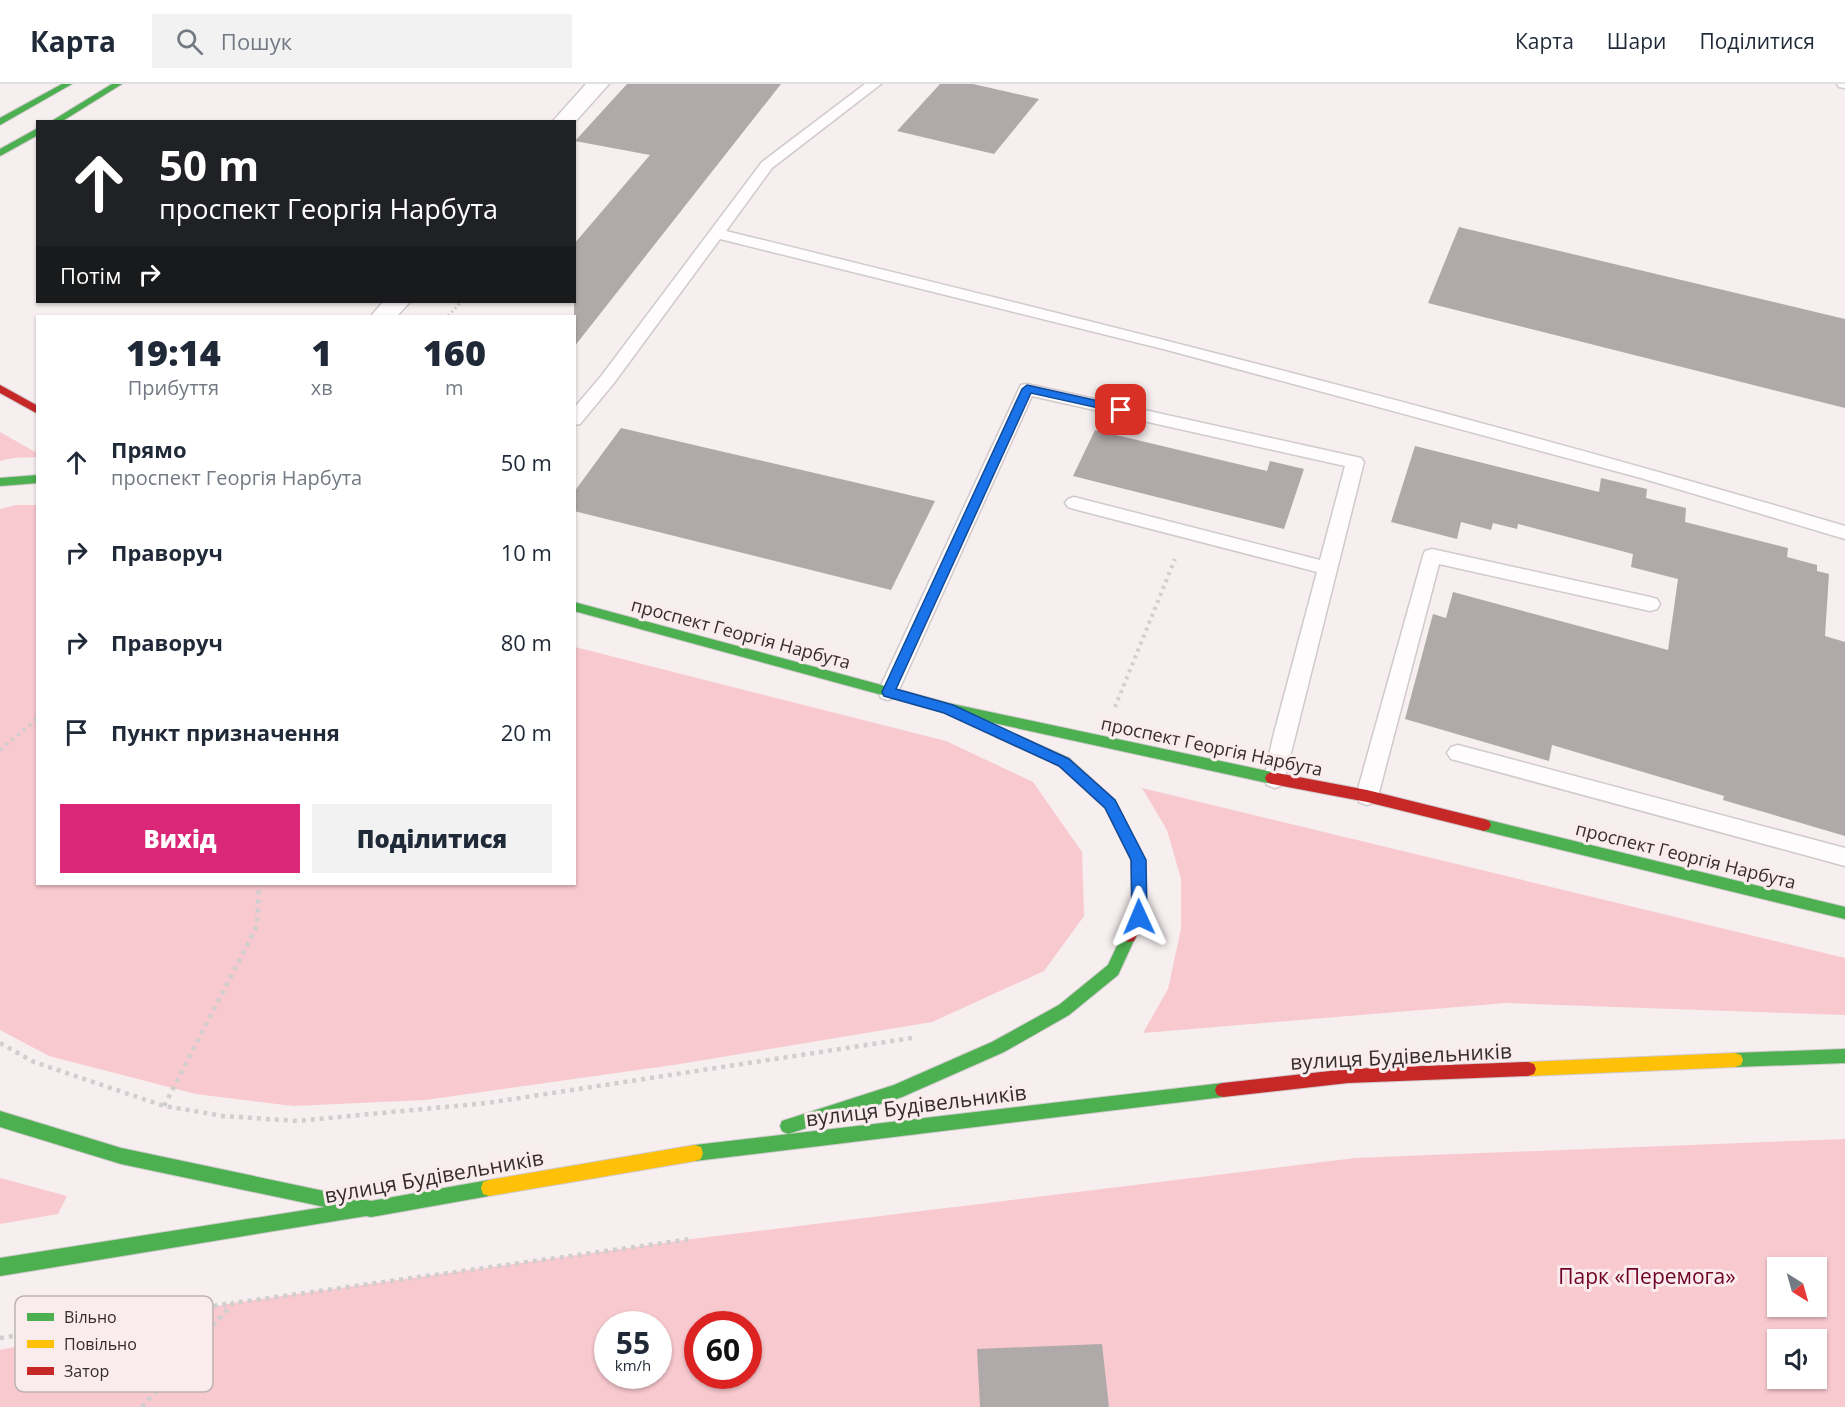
<!DOCTYPE html>
<html lang="uk">
<meta charset="utf-8">
<style>
:root{--surface:#fff;--page:#f2f2f3;--text:#1f2937;--muted:#747a83;--line:#e0e1e3;--accent:#db2777}
body{margin:0;font-family:"Open Sans",sans-serif;background:var(--page);color:var(--text);height:100vh;display:flex;flex-direction:column;font-size:22px;white-space:nowrap}
*{box-sizing:border-box;margin:0}
p{font-size:20px;color:var(--muted)}
.icon{flex:none;width:33px;height:33px;fill:none;stroke:currentColor;stroke-width:2;stroke-linecap:round;stroke-linejoin:round}
.map{position:relative;flex:1;overflow:hidden}
.side{position:absolute;left:36px;top:231px;width:540px;height:570px;display:flex;flex-direction:column;background:var(--surface);border-radius:0px;box-shadow:0 2px 4px #0004}
.side>*{flex:none}
.top-card{position:absolute;left:36px;top:36px;width:540px;height:183px;border-radius:0px;box-shadow:0 2px 4px #0004;background:#202124;color:#fff;overflow:hidden}
.needle{width:39px;rotate:143deg}
.fabs{position:absolute;left:1767px;top:1173px;display:grid;gap:12px}
.fabs a{display:grid;place-items:center;width:60px;height:60px;border-radius:0px;background:var(--surface);box-shadow:0 2px 4px #0004;font-size:30px}
.speed{position:absolute;left:594px;top:1227px;display:flex;gap:12px;font-size:30px;font-weight:700;text-align:center}
.speed>*{display:grid;place-content:center;width:78px;height:78px;border-radius:50%;background:var(--surface);box-shadow:0 2px 4px #0004;line-height:1}
.speed small{font-size:15px;font-weight:400}
.speed .limit{border:9px solid #d22;background:#fff;color:#111}
.pin{position:absolute;display:grid;place-items:center;width:51px;height:51px;color:#fff;margin:-26px;border-radius:12px;box-shadow:0 3px 9px #0006}
.me{position:absolute;width:66px;margin:-33px;rotate:359deg;stroke-linejoin:round;filter:drop-shadow(0 0 4px #0008)}
.turn{display:flex;align-items:center;gap:21px;height:126px;padding:0 24px;font-size:27px}
.turn .icon{width:78px;height:78px;stroke-width:2.5}
.turn b{display:block;font-size:42px;line-height:51px}
.then{display:flex;align-items:center;height:57px;padding:0 24px;background:#0003;gap:12px;font-size:22px}
.eta{display:flex;justify-content:space-evenly;align-items:center;height:102px;text-align:center}
.eta b{font-size:36px;font-weight:800;line-height:42px}
.primary-button{display:flex;gap:12px;margin-top:auto;padding:12px 24px}
.primary-button a{flex:1;height:69px;border-radius:0px;background:var(--accent);color:#fff;font-size:24px;font-weight:800;line-height:69px;text-align:center}
.primary-button a+a{background:var(--page);color:var(--text)}
ul{padding:0;list-style:none}
li{display:flex;align-items:center;gap:18px;height:90px;padding:0 24px}
li div{flex:1}
li b{display:block;font-size:22px}
li em{font-style:normal}
header{display:flex;align-items:center;gap:36px;box-sizing:border-box;height:84px;padding:0 30px;background:var(--surface);border-bottom:2px solid var(--line)}
header strong{font-size:28px}
nav{display:flex;gap:33px;margin-inline-start:auto;font-size:21px}
.search{width:420px;height:54px;background:var(--page);display:flex;align-items:center;gap:15px;box-sizing:border-box;padding:0 21px;border-radius:0px;color:var(--muted);font-size:22px}
.map>svg:first-child{display:block}
</style>
<header>
<strong>Карта</strong>
<div class="search"><svg class="icon" aria-label="search" viewBox="0 0 24 24"><circle cx="10" cy="10" r="6"/><path d="M15 15l6 6"/></svg>Пошук</div>
<nav><a>Карта</a><a>Шари</a><a>Поділитися</a></nav>
</header>
<div class="map">
<svg width="1845" height="1323" viewBox="0 0 1845 1323">
<rect width="100%" height="100%" fill="#f6eeef"/>
<g fill="#f8c9cf" fill-rule="evenodd">
<path d="M0 348 37 369V373L13 374 0 377Z"/>
<path d="M16 421H37L38 800H574L575 563 946 657 1033 698 1082 768 1084 832 1044 887 932 938 680 980 425 1016 293 1022 196 1010 49 972 0 946V425Z"/>
<path d="M1142 704 1845 874V931L1506 919 1143 949 1168 905 1181 845V795L1167 746Z"/>
<path d="M1845 1055V1323H0V1266L233 1219 692 1155 1355 1074ZM1778 1184H1816V1222H1778ZM608 1240H658V1292H608ZM698 1240H748V1292H698ZM1778 1256H1816V1294H1778Z"/>
<path d="M0 1094 67 1112 58 1130 0 1140Z"/>
</g>
<g fill="#b0a9aa">
<path d="M627 0H781L574 263V160L650 71 575 57Z"/>
<path d="M940 0H973L1039 15 994 70 897 47Z"/>
<path d="M1459 143 1845 235V324L1428 219Z"/>
<path d="M621 344 935 417 891 506 574 427V408Z"/>
<path d="M1095 346 1267 387 1270 377 1304 385 1284 445 1073 392Z"/>
<path d="M1415 362 1599 408 1601 394 1647 405 1646 414 1686 424 1685 438 1788 464 1787 473 1817 481V487L1829 490 1825 552 1845 558V752L1723 716 1724 712 1552 661 1549 677 1405 635 1433 530 1446 534 1453 508 1668 566 1678 495 1631 483 1633 470 1518 440 1517 445 1493 439 1491 446 1461 438 1457 455 1391 438Z"/>
<path d="M1102 1260 1109 1323H980L977 1265Z"/>
</g>
<g fill="none" stroke-linecap="round" stroke-linejoin="round">
<g stroke="#d0cacb" stroke-width="3">
<g id="lane">
<path d="M865 0H881L772 84 726 147C1100 239 1475 332 1845 442V455L1641 394 1167 266 720 155 614 299 580 340 574 341V324L602 291 762 78Z"/>
<path d="M1837 0H1845V4L1839 3Z"/>
<path d="M1027 300 1361 374 1364 378 1283 701 1275 704 1267 701 1264 695 1273 653 1317 488 1074 425 1068 423 1065 419 1068 415 1074 413 1320 476 1345 382 1032 312 898 608 895 614 888 616 881 614 878 608 1019 305 1021 301Z"/>
<path d="M1432 465 1650 513 1657 515 1660 520 1657 525 1650 527 1439 480 1378 712 1375 718 1367 721 1359 718 1356 712 1423 472 1425 467Z"/>
<path d="M1458 661 1845 764V782L1451 675 1447 669 1451 663Z"/>
</g>
</g>
<g stroke="#d0cacb" stroke-width="3">
<g id="street">
<path d="M586 0H609L574 39 552 38Z"/>
<path d="M383 218H410L397 232H371Z"/>
</g>
</g>
<g stroke="#d0cacb" stroke-width="2">
<g id="fast">
<path d="M62 0H72L0 41V34Z"/>
<path d="M112 0H122L61 38H50Z"/>
<path d="M38 44V51L0 72V65Z"/>
<path d="M38 391V399L0 402V394Z"/>
<path d="M574 518 948 619 1272 688 1277 690 1279 694 1277 698 1272 700 948 629 574 527Z"/>
<path d="M1001 644 1069 674 1092 695 1094 699 1092 703H1082L1059 682 996 653 994 649 996 645Z"/>
<path d="M1484 735 1845 823V835L1484 747 1479 745 1477 741 1479 737Z"/>
<path d="M1129 846 1134 847 1136 852 1118 891 1069 931 1004 968 902 1013 788 1050 782 1047 780 1042 782 1037 894 1001 992 958 1059 921 1108 881 1124 847Z"/>
<path d="M1845 965V979L1735 983 1729 981 1727 976 1729 971 1735 969Z"/>
<path d="M1223 999 1229 1001 1231 1006 1229 1011 1223 1013 695 1077 689 1075 687 1069 689 1063 695 1061Z"/>
<path d="M0 1027 121 1064 371 1117 489 1096 495 1098 497 1104 495 1110 489 1112 371 1133 366 1132 0 1192V1174L325 1123 121 1080 0 1043Z"/>
</g>
</g>
<g stroke="#d0cacb" stroke-width="2">
<g id="slow">
<path d="M1735 969 1741 971 1743 976 1741 981 1735 983 1528 992 1522 990 1520 985 1522 980 1528 978Z"/>
<path d="M695 1061 701 1063 703 1069 701 1075 695 1077 489 1112 483 1110 481 1104 483 1098 489 1096Z"/>
</g>
</g>
<g stroke="#d0cacb" stroke-width="2">
<g id="jam">
<path d="M0 301 38 322V330L0 309Z"/>
<path d="M1272 688 1367 706 1484 735 1489 737 1491 741 1489 745 1484 747 1367 718 1272 700 1267 698 1265 694 1267 690Z"/>
<path d="M1087 693 1092 695 1115 716 1145 776 1146 833 1134 857 1129 858 1124 857 1122 852 1132 833 1131 776 1105 724 1082 703 1080 699 1082 695Z"/>
<path d="M1528 978 1534 980 1536 985 1534 990 1528 992 1348 999 1223 1013 1217 1011 1215 1006 1217 1001 1223 999 1348 985Z"/>
</g>
</g>
<path stroke="#d0cece" stroke-width="3" stroke-dasharray="2 3" stroke-linecap="butt" d="M448 232 461 218"/>
<g stroke="#d0cece" stroke-width="4" stroke-dasharray="3 4.5" stroke-linecap="butt">
<path d="M1115 623 1175 475"/>
<path d="M0 666 38 634"/>
</g>
<g stroke="#d0cece" stroke-width="4.5" stroke-dasharray="4 5" stroke-linecap="butt">
<path d="M0 959 34 978 164 1022 223 1032 297 1037 487 1019 912 954"/>
<path d="M164 1022 257 842 259 800"/>
<path d="M0 1254 233 1219"/>
<path d="M142 1323 233 1219 692 1155"/>
</g>
<use href="#lane" fill="#fefcfd" fill-rule="evenodd"/>
<use href="#street" fill="#fefcfd" fill-rule="evenodd"/>
<use href="#fast" fill="#4caf50" fill-rule="evenodd"/>
<use href="#slow" fill="#ffc107" fill-rule="evenodd"/>
<use href="#jam" fill="#c62828" fill-rule="evenodd"/>
</g>
<path fill="#1a73e8" stroke="#114b97" stroke-width="1.5" d="M1027 301 1121 322 1126 326 1121 329 1031 309 896 605 953 621 1069 675 1115 716 1146 776 1147 833 1144 838 1139 840 1134 838 1132 833 1131 776 1105 724 1059 682 944 629 884 612 882 608 1022 305Z"/>
<g text-anchor="middle" dominant-baseline="central" stroke-width="6" stroke-linejoin="round" paint-order="stroke">
<g font-size="18" fill="#332d2e" stroke="#faebec">
<text transform="translate(741 549) rotate(15)">проспект Георгія Нарбута</text>
<text transform="translate(1212 662) rotate(12)">проспект Георгія Нарбута</text>
<text transform="translate(1686 771) rotate(14)">проспект Георгія Нарбута</text>
</g>
<g font-size="21" fill="#332d2e" stroke="#faebec">
<text transform="translate(1401 972) rotate(-3)">вулиця Будівельників</text>
<text transform="translate(916 1021) rotate(-7)">вулиця Будівельників</text>
<text transform="translate(434 1092) rotate(-10)">вулиця Будівельників</text>
</g>
<g font-size="21" fill="#6f0128" stroke="#faebec">
<text x="1647" y="1192">Парк «Перемога»</text>
</g>
</g>
<rect x="15" y="1212" width="198" height="96" rx="9" fill="#faebec" stroke="#beb2b3" stroke-width="1.5"/>
<rect x="27" y="1229" width="27" height="8" fill="#4caf50"/>
<rect x="27" y="1256" width="27" height="8" fill="#ffc107"/>
<rect x="27" y="1283" width="27" height="8" fill="#c62828"/>
<g font-size="16" fill="#332d2e">
<text x="64" y="1239">Вільно</text>
<text x="64" y="1266">Повільно</text>
<text x="64" y="1293">Затор</text>
</g>
</svg>
<div class="fabs">
<a><svg class="needle" viewBox="-14 -14 28 28"><path d="M0-13l5 13h-10z" fill="#e53935"/><path d="M0 13l5-13h-10z" fill="#747a83"/></svg></a>
<a><svg class="icon" aria-label="sound" viewBox="0 0 24 24"><path d="M4 9h4l5-4v14l-5-4H4zM17 9q2 3 0 6"/></svg></a>
</div>
<div class="speed"><div>55<small>km/h</small></div><div class="limit">60</div></div>
<div class="pin" style="left:1121px;top:326px;background:#d93025"><svg class="icon" aria-label="arrive" viewBox="0 0 24 24"><path d="M6 21V4h12l-3 4 3 4H6"/></svg></div>
<svg class="me" style="left:1139px;top:833px" viewBox="-20 -20 40 40"><path d="M0-17L14 15 0 8-14 15z" fill="#1a73e8" stroke="#fff" stroke-width="4"/></svg>
<div class="top-card">
<div class="turn"><svg class="icon" aria-label="ahead" viewBox="0 0 24 24"><path d="M12 20V5M6 11l6-6 6 6"/></svg><div><b>50 m</b>проспект Георгія Нарбута</div></div>
<div class="then">Потім<svg class="icon" aria-label="right" viewBox="0 0 24 24"><path d="M7 20v-9h11M14 6l5 5-5 5"/></svg></div>
</div>
<section class="side">
<div class="eta">
<div><b>19:14</b><p>Прибуття</p></div>
<div><b>1</b><p>хв</p></div>
<div><b>160</b><p>m</p></div>
</div>
<ul>
<li><svg class="icon" aria-label="ahead" viewBox="0 0 24 24"><path d="M12 20V5M6 11l6-6 6 6"/></svg><div><b>Прямо</b><p>проспект Георгія Нарбута</p></div><em>50 m</em></li>
<li><svg class="icon" aria-label="right" viewBox="0 0 24 24"><path d="M7 20v-9h11M14 6l5 5-5 5"/></svg><div><b>Праворуч</b></div><em>10 m</em></li>
<li><svg class="icon" aria-label="right" viewBox="0 0 24 24"><path d="M7 20v-9h11M14 6l5 5-5 5"/></svg><div><b>Праворуч</b></div><em>80 m</em></li>
<li><svg class="icon" aria-label="arrive" viewBox="0 0 24 24"><path d="M6 21V4h12l-3 4 3 4H6"/></svg><div><b>Пункт призначення</b></div><em>20 m</em></li>
</ul>
<div class="primary-button"><a>Вихід</a><a>Поділитися</a></div>
</section>
</div>
